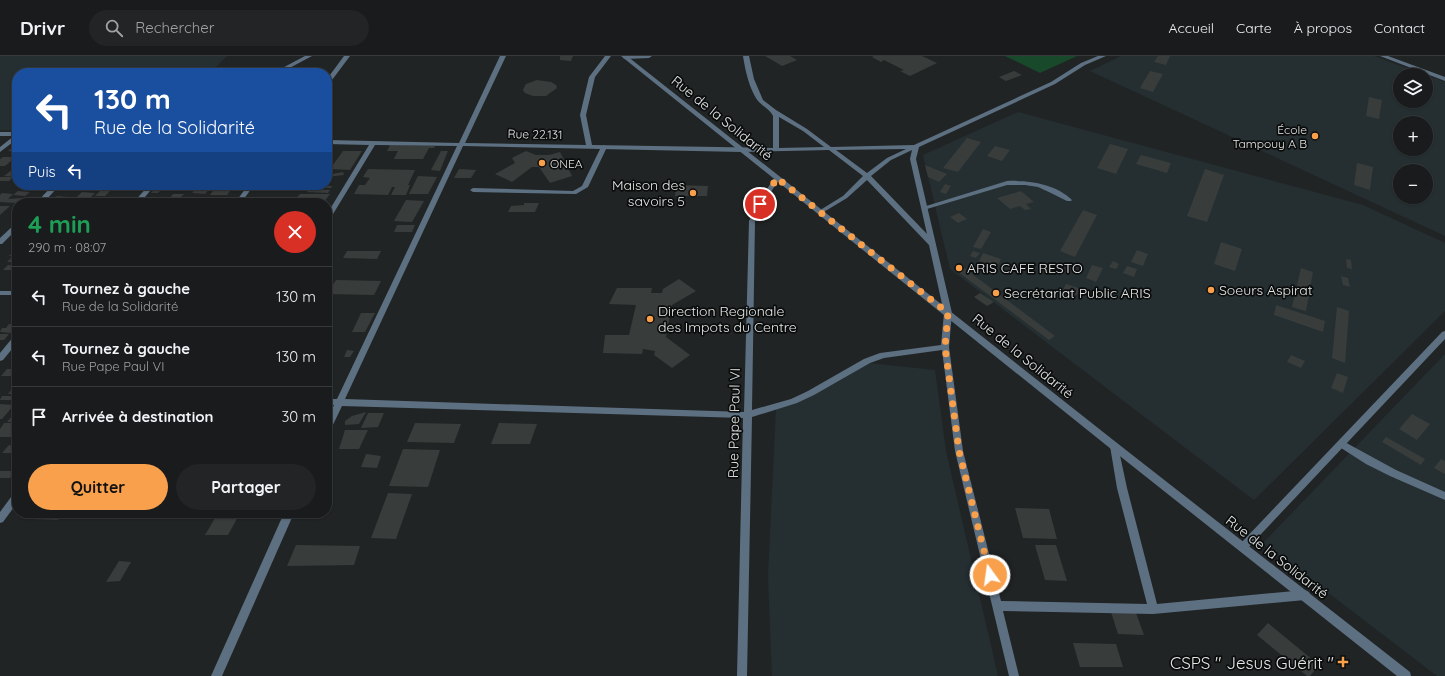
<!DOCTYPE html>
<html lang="fr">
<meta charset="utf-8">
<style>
:root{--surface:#191b1c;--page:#222425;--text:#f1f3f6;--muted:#9fa1a3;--line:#37393b;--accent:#f9a04c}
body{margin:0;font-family:Quicksand,sans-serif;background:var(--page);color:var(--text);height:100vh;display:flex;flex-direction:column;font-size:15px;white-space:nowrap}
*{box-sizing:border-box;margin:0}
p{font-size:13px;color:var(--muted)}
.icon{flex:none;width:22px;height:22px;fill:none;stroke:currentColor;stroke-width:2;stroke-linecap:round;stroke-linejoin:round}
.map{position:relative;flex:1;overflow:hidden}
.drawer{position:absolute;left:12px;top:142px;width:320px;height:320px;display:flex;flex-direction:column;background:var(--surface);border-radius:16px;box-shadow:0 1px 3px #0004,0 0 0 1px var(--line)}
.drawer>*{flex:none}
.guide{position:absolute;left:12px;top:12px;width:320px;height:122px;border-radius:16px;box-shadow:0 1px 3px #0004,0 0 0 1px var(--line);background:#1a4fa0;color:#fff;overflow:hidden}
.controls{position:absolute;left:1393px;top:12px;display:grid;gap:8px}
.controls a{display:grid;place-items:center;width:40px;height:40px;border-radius:50%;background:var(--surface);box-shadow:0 1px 3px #0004,0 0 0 1px var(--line);font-size:20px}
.pin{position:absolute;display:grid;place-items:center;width:34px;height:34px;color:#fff;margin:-17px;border:2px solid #fff;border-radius:50%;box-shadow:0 1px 4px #0007}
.me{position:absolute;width:44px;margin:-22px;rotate:346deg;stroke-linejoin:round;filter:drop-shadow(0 0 3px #0008)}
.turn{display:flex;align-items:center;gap:14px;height:84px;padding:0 16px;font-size:18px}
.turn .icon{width:52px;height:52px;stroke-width:2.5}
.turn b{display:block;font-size:28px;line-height:34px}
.then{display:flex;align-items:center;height:38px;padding:0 16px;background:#0003;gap:8px;font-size:15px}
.round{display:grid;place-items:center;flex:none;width:42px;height:42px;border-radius:21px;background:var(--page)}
.head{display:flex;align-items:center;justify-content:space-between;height:68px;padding:0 16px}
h1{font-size:24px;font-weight:800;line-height:30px;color:#1e9e55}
.primary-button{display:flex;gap:8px;margin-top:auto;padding:8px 16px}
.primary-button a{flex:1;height:46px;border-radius:24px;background:var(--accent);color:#111;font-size:16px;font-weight:800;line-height:46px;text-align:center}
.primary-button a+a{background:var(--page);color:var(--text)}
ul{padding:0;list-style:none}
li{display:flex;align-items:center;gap:12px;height:60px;padding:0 16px;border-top:1px solid var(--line)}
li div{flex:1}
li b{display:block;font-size:15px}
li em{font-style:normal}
header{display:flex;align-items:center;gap:24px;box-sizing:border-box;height:56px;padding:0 20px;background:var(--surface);border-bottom:1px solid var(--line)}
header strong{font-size:19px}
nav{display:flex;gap:22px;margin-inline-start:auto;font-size:14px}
.search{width:280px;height:36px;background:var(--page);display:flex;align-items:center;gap:10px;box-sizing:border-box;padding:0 14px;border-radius:22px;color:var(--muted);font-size:15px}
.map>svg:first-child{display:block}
</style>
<header>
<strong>Drivr</strong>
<div class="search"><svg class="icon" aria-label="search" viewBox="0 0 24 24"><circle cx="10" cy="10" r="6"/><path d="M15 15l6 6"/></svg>Rechercher</div>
<nav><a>Accueil</a><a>Carte</a><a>À propos</a><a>Contact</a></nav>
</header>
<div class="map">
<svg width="1445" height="620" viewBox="0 0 1445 620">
<rect width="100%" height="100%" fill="#212425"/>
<g fill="#252f32" fill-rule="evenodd">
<path d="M0 0H227L210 17H17V75L0 74Z"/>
<path d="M1121 0H1374L1445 26V180L1090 15ZM1400 19H1426V45H1400ZM1400 67H1426V93H1400ZM1400 115H1426V141H1400Z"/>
<path d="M1018 56 1363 149 1445 187V255L1254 444 950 213 923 99Z"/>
<path d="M1445 298V620H1437L1263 487Z"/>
<path d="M858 306 935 314 946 395 998 620H772L768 520 776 353Z"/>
</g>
<path fill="#17492a" d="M1005 0H1077L1040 17Z"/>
<g fill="#383c3b">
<path d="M560 0H573L571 5 560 4Z"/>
<path d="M765 0H790L797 4 782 10Z"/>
<path d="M874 0H922L937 7 910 20 900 15 904 14 884 4 881 6 872 1Z"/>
<path d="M1158 0H1170L1166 9 1154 6Z"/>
<path d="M1014 15 1022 19 1006 25 999 21Z"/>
<path d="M1150 15 1163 18 1153 36 1140 32Z"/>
<path d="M537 24 551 26 556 29 557 32 546 40H533L525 37 523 34 526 28Z"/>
<path d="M1369 41 1382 44 1379 63 1366 60Z"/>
<path d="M967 82 981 86 958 116 943 112Z"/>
<path d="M17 87V96L8 95Z"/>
<path d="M1110 88 1128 93 1116 118 1097 112Z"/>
<path d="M390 89 435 90 434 92H429L423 103H394L398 95H387Z"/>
<path d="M995 90 1010 94 1002 105 987 100Z"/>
<path d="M343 95H362L350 114 330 113Z"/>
<path d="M441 95H448L440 115 431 114Z"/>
<path d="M526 95 536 99H549L560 96 572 120 550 127 539 111H532L512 126 495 118 515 107 512 102Z"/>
<path d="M1141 99 1171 107 1167 117 1136 108Z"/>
<path d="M3 101H16L5 110H0V103Z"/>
<path d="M1357 107 1373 111 1370 134 1354 129Z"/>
<path d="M925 109 947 118 939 126 928 121Z"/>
<path d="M13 113H17V121L4 120Z"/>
<path d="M368 113 415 114 408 129H410L406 139H391L395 131H392L388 139 354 138 359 129H365L370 122 363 121Z"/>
<path d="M459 113 476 114 471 122H454Z"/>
<path d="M1205 113 1224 119 1207 166 1187 160Z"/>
<path d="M343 116 344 119 327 121V119Z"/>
<path d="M418 120 437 121 428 138H409Z"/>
<path d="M0 121H13L9 125H0Z"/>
<path d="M945 128 951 130 946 138 940 136Z"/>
<path d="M87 129H102L98 133H82Z"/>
<path d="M186 129H195L191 134H182Z"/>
<path d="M199 129H213L205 138 192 137Z"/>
<path d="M312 129 332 130 331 132H310Z"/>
<path d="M676 129 708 130 707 140H675Z"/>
<path d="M234 130 227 139H210L213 135H216L219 132Z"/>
<path d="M157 131H165L158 137H151Z"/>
<path d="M309 133 330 134 328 137 307 136Z"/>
<path d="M101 134H111L105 140H95Z"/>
<path d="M18 135 30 136 25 140 13 139Z"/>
<path d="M1021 135 1034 146 1026 148 1031 153 1025 154 1020 150 1010 153 997 142Z"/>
<path d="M82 136 95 137 91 141H77Z"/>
<path d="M2 137 13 138 8 143 22 142 17 147 0 146V139Z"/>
<path d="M173 138H184L180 142H170Z"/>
<path d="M300 138H330L324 146H293Z"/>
<path d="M57 140 77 142 71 147H51Z"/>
<path d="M79 142H90L85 147H74Z"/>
<path d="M188 143H199L195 147H185Z"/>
<path d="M406 144 424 145 412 166 394 165Z"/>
<path d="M524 147H539L535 156H508L511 150 524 149Z"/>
<path d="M0 150H10L0 159Z"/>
<path d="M1083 154 1097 159 1075 201 1060 195Z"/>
<path d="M959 157 967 163 958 167 950 161Z"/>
<path d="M397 169H415L412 176H394Z"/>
<path d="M983 173 991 176 981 193 973 191Z"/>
<path d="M1221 186 1242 193 1235 215 1214 208Z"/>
<path d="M15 194H17V206H7L13 200H9Z"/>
<path d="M1137 194 1148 198 1143 210 1131 206Z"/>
<path d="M347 195H381L377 203 343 202Z"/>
<path d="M973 195 980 197 976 202 970 200Z"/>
<path d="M983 197 1001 203 998 210 979 205Z"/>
<path d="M1346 203 1351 204 1352 213 1347 212Z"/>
<path d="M1113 205 1119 208 1116 213 1109 211Z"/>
<path d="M8 209H17V214H3Z"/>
<path d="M960 209 1055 280 1049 284 954 213Z"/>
<path d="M1092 209 1103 212 1096 226 1086 222Z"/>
<path d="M1127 210 1137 213 1134 221 1123 217Z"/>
<path d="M1301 212 1313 216 1306 255 1292 251Z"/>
<path d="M1341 220 1348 222 1350 231 1343 229Z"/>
<path d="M679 223 696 235 672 249 666 281 690 299 672 312 654 299 655 295 643 293 642 298 603 297 605 279H629L636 249 609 248 617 232H652L651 237H662L663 233Z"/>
<path d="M336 224 381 225 374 239 327 238Z"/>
<path d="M1066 228 1081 233 1077 239 1063 234Z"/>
<path d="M980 237 994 246 987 250 974 241Z"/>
<path d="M1276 249 1325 265 1323 276 1274 259Z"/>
<path d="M1337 251 1349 255 1345 307 1332 302Z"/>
<path d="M361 257H375L365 276H352Z"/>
<path d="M9 268H17V269L11 277 0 276 2 272H6Z"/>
<path d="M0 278H9L4 284H0Z"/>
<path d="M347 294 354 295 350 301H344Z"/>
<path d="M1291 299 1305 305 1301 312 1287 306Z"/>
<path d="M7 313H17V320H1Z"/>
<path d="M1337 317 1348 321 1343 337 1331 332Z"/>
<path d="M15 329H17V338H8Z"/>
<path d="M2 340H17V342L14 344H0Z"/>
<path d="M0 348 14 349 2 363H0Z"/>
<path d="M17 354V366H7Z"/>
<path d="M366 356 359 368 345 369V365L352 360Z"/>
<path d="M368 357H384L378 371 361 372Z"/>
<path d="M1412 358 1430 368 1417 384 1399 373Z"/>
<path d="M4 367H17V376L14 381H0V373Z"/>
<path d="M415 367 461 368 454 387 407 386Z"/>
<path d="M499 367 537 368 530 388H491Z"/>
<path d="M345 374H368L359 393H339Z"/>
<path d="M1386 381 1425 403 1421 409 1382 386Z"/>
<path d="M9 389H17V397H2Z"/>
<path d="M403 393 440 394 428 431 389 430Z"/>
<path d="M366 398 381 400 377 412 361 411Z"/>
<path d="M1441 403 1445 405V418L1434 412Z"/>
<path d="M0 415H16L10 422H0Z"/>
<path d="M388 437 412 438 396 483 371 482Z"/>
<path d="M1015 452 1049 453 1057 483 1023 482Z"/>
<path d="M36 457H63L58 464 31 463Z"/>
<path d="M162 457H205L203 461Z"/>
<path d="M218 457H240L228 479H205Z"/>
<path d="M296 489 360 490 354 509 287 510Z"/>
<path d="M1035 489H1056L1067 525 1045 524Z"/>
<path d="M119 505 131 506 120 525 106 526Z"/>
<path d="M1111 556 1136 557 1144 579 1118 578Z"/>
<path d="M1268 567 1319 609 1310 620H1307L1257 579Z"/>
<path d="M1073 587 1116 588 1123 611H1080Z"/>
</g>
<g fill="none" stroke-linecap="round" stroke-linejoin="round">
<g fill="#5d7082" fill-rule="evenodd">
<path d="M604 89 607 91 588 131 576 138 473 136 470 134 473 132 573 135 582 130 601 91Z"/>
<path d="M1007 125C1029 124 1056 128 1072 144L1071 145H1067L1051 137 1038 131 1025 129H1007L927 153 925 154 922 152 923 151Z"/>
<path d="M1341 384 1396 414 1445 436V444L1390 420 1366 408 1338 390 1337 388 1338 386Z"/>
</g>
<g fill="#5d7082" fill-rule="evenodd">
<path d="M305 0H312L280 17H273Z"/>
<path d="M344 0H350L329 28 327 29V23Z"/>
<path d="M500 0H506L465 87 586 89 580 59 589 21 605 0H611L595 21 586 59 592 89 773 92V60C770 54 765 52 760 47 750 37 745 13 743 0H749L754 23 763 44 776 54 807 73 831 91 914 89 1051 26 1081 7 1098 0H1106L1085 9 1055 28 919 91 916 103 952 257 949 291 963 395 1001 545 1147 548 1117 432 1110 390 1111 387 1114 386 1117 387 1118 390 1127 432 1157 548 1305 534 1309 536 1310 539 1309 542 1305 544 1153 558 1003 555 1019 620H1009L955 395 942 294 884 302 870 307 814 339 797 347 752 361 747 620H737L743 362 342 350 330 375 327 376V364L334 349H327V343H337L457 90 375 89 330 163 327 165V158L369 89 327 88V84L459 87ZM779 61 803 75 824 91 779 92ZM463 90 742 96 829 94 863 120 843 140 817 156 820 158 822 157 847 142 867 124 929 189 944 257 941 289 880 297 864 303 808 335 791 343 752 354 755 165 763 148 780 122 777 120 775 121 757 148 749 165 744 356 345 343ZM906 93 887 102 867 117 836 94ZM912 94 910 103 927 178 871 120 891 104Z"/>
<path d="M623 0H652L649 2 625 3 623 2Z"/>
<path d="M1380 0H1388L1445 21V25Z"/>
<path d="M0 76H17V83L0 96V91L14 80H0Z"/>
<path d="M53 129H60L43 147H36Z"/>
<path d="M149 129H155L140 147H133Z"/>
<path d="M248 129H254L241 147H235Z"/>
<path d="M17 167V173L2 188H0V182L15 168Z"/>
<rect x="0" y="235" width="17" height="4"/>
<path d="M1445 275V283L1246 494 1243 495 1240 494 1238 491 1240 488 1442 276Z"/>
<path d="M17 279V287L3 304 0 305V297L14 280Z"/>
<path d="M17 436V447L3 466 0 467V456L14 437Z"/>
<path d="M284 457H294L222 620H211Z"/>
</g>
<path fill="#5d7082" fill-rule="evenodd" d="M621 0H627L1117 387 1410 616 1411 620H1397L1111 393Z"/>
</g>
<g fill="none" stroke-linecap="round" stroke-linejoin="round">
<path stroke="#f9a04c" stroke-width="7" stroke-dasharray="0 12.6" d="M760 148 777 122 948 257 945 291 959 395 990 519"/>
</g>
<g fill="#f9a04c" stroke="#0b0d0d" stroke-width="1.5">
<circle cx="1315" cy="80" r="4"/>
<circle cx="542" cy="107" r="4"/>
<circle cx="693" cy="137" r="4"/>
<circle cx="959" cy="212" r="4"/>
<circle cx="1211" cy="234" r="4"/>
<circle cx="996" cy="237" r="4"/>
<circle cx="650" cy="263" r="4"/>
<path d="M1341 600h4v4h4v4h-4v4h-4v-4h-4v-4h4z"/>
</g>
<g text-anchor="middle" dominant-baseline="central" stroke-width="3.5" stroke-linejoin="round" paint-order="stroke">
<g font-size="12" fill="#e5e7e7" stroke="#0b0d0d" text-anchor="end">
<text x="1307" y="73">École<tspan x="1307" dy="14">Tampouy A B</tspan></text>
<text x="550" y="107" text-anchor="start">ONEA</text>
</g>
<g font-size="12" fill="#e5e7e7" stroke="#0b0d0d">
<text transform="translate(535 78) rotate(1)">Rue 22.131</text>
</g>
<g font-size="14" fill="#e5e7e7" stroke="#0b0d0d">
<text transform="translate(722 62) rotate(39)">Rue de la Solidarité</text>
<text transform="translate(1023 300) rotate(39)">Rue de la Solidarité</text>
<text transform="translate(734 367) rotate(-89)">Rue Pape Paul VI</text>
<text transform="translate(1277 501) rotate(38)">Rue de la Solidarité</text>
</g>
<g font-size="14" fill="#e5e7e7" stroke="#0b0d0d" text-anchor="start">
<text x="685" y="129" text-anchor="end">Maison des<tspan x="685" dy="16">savoirs 5</tspan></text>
<text x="967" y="212">ARIS CAFE RESTO</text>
<text x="1219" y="234">Soeurs Aspirat</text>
<text x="1004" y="237">Secrétariat Public ARIS</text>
<text x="658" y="255">Direction Regionale<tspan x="658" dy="16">des Impots du Centre</tspan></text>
</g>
<g font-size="17" fill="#e5e7e7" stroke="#0b0d0d" text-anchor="end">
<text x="1334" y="606">CSPS " Jesus Guérit "</text>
</g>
</g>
</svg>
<div class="controls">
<a><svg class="icon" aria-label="layers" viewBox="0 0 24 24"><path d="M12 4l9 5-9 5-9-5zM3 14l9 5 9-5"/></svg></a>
<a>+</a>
<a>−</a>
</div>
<div class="pin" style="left:760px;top:148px;background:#d93025"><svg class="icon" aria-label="arrive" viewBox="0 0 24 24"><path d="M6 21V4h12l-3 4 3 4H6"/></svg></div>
<svg class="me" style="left:990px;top:519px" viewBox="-20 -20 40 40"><circle r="17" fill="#f9a04c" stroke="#fff" stroke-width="3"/><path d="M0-11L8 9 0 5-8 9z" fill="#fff"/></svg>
<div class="guide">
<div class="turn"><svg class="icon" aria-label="left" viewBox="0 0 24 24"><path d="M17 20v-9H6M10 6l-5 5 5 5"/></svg><div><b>130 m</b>Rue de la Solidarité</div></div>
<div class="then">Puis<svg class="icon" aria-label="left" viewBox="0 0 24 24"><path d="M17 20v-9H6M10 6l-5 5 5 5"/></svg></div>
</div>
<section class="drawer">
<div class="head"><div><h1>4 min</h1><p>290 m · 08:07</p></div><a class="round" style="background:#d93025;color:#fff"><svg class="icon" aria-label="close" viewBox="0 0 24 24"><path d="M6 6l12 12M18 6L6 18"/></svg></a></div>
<ul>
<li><svg class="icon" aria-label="left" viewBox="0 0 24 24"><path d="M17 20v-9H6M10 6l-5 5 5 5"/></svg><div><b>Tournez à gauche</b><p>Rue de la Solidarité</p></div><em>130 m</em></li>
<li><svg class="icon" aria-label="left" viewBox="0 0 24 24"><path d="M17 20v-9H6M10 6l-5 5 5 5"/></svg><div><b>Tournez à gauche</b><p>Rue Pape Paul VI</p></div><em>130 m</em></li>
<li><svg class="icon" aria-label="arrive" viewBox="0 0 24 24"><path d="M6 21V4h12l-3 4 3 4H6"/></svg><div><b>Arrivée à destination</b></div><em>30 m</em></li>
</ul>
<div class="primary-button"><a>Quitter</a><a>Partager</a></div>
</section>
</div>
